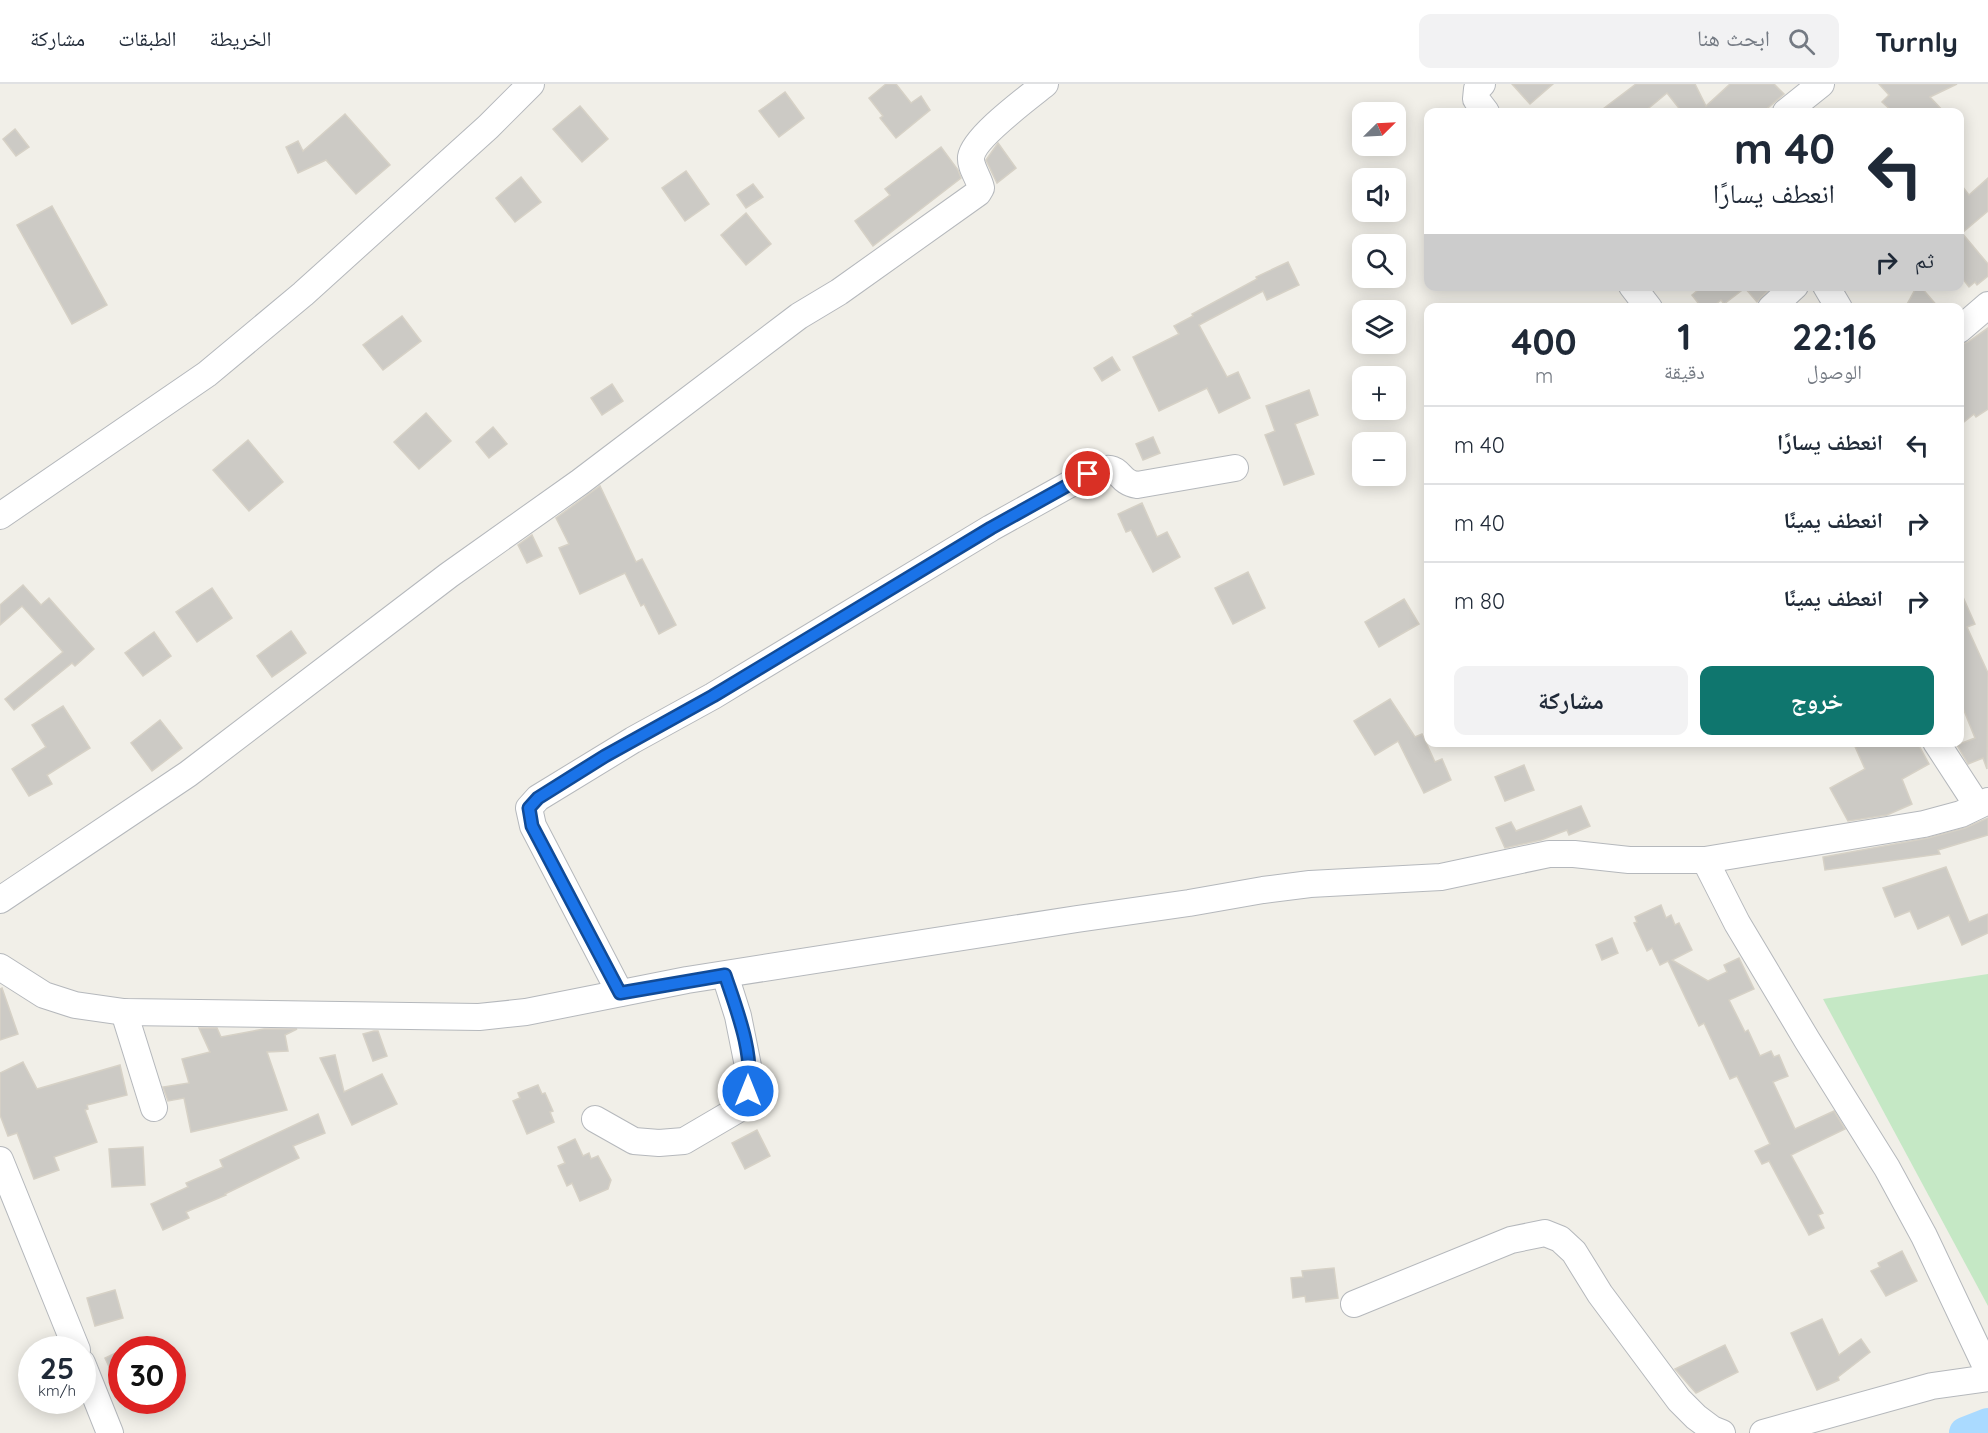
<!DOCTYPE html>
<html lang="ar">
<meta charset="utf-8">
<style>
:root{--surface:#fff;--page:#f2f2f3;--text:#1f2937;--muted:#747a83;--line:#e0e1e3;--accent:#0f766e}
body{margin:0;font-family:Quicksand,"Noto Naskh Arabic",sans-serif;background:var(--page);color:var(--text);direction:rtl;height:100vh;display:flex;flex-direction:column;font-size:22px;white-space:nowrap}
*{box-sizing:border-box;margin:0}
p{font-size:20px;color:var(--muted)}
.icon{flex:none;width:33px;height:33px;fill:none;stroke:currentColor;stroke-width:2;stroke-linecap:round;stroke-linejoin:round}
.map{position:relative;flex:1;overflow:hidden;direction:ltr}
.drawer{position:absolute;left:1424px;top:219px;width:540px;height:444px;display:flex;flex-direction:column;background:var(--surface);border-radius:12px;box-shadow:0 3px 15px #0003;direction:rtl}
.drawer>*{flex:none}
.hud{position:absolute;left:1424px;top:24px;width:540px;height:183px;border-radius:12px;box-shadow:0 3px 15px #0003;direction:rtl;background:#fff;color:var(--text);overflow:hidden}
.needle{width:39px;rotate:66deg}
.fabs{position:absolute;left:1352px;top:18px;display:grid;gap:12px}
.fabs a{display:grid;place-items:center;width:54px;height:54px;border-radius:12px;background:var(--surface);box-shadow:0 3px 15px #0003;font-size:30px}
.speed{position:absolute;left:18px;top:1252px;display:flex;gap:12px;font-size:30px;font-weight:700;text-align:center}
.speed>*{display:grid;place-content:center;width:78px;height:78px;border-radius:50%;background:var(--surface);box-shadow:0 3px 15px #0003;line-height:1}
.speed small{font-size:15px;font-weight:400}
.speed .limit{border:9px solid #d22;background:#fff;color:#111}
.pin{position:absolute;display:grid;place-items:center;width:51px;height:51px;color:#fff;margin:-26px;border:3px solid #fff;border-radius:50%;box-shadow:0 2px 6px #0007}
.me{position:absolute;width:66px;margin:-33px;rotate:0deg;stroke-linejoin:round;filter:drop-shadow(0 0 4px #0008)}
.turn{display:flex;align-items:center;gap:21px;height:126px;padding:0 30px;font-size:27px}
.turn .icon{width:78px;height:78px;stroke-width:2.5}
.turn b{display:block;font-size:42px;line-height:51px}
.then{display:flex;align-items:center;height:57px;padding:0 30px;background:#0003;gap:12px;font-size:22px}
.eta{display:flex;justify-content:space-evenly;align-items:center;height:102px;text-align:center}
.eta b{font-size:36px;font-weight:800;line-height:42px}
.action{display:flex;gap:12px;margin-top:auto;padding:12px 30px}
.action a{flex:1;height:69px;border-radius:12px;background:var(--accent);color:#fff;font-size:24px;font-weight:800;line-height:69px;text-align:center}
.action a+a{background:var(--page);color:var(--text)}
ul{padding:0;list-style:none}
li{display:flex;align-items:center;gap:18px;height:78px;padding:0 30px;border-top:2px solid var(--line)}
li div{flex:1}
li b{display:block;font-size:22px}
li em{font-style:normal}
header{display:flex;align-items:center;gap:36px;box-sizing:border-box;height:84px;padding:0 30px;background:var(--surface);border-bottom:2px solid var(--line)}
header strong{font-size:28px}
nav{display:flex;gap:33px;margin-inline-start:auto;font-size:21px}
.search{width:420px;height:54px;background:var(--page);display:flex;align-items:center;gap:15px;box-sizing:border-box;padding:0 21px;border-radius:12px;color:var(--muted);font-size:22px}
.map>svg:first-child{display:block}
</style>
<header>
<strong>Turnly</strong>
<div class="search"><svg class="icon" aria-label="search" viewBox="0 0 24 24"><circle cx="10" cy="10" r="6"/><path d="M15 15l6 6"/></svg>ابحث هنا</div>
<nav><a>الخريطة</a><a>الطبقات</a><a>مشاركة</a></nav>
</header>
<div class="map">
<svg width="1988" height="1349" viewBox="0 0 1988 1349">
<rect width="100%" height="100%" fill="#f1efe8"/>
<path fill="#c5e8c5" d="M1988 890V1222L1823 915Z"/>
<g fill="none" stroke-linecap="round" stroke-linejoin="round">
<path stroke="#aadaff" stroke-width="32" d="M1965 1349 1988 1340"/>
</g>
<g fill="#cccac5" stroke="#d6d1c6" stroke-width="1.5">
<path d="M886 0H896L911 19 921 12 930 26 896 54 880 34 883 32 869 14Z"/>
<path d="M1512 0H1553L1530 20Z"/>
<path d="M1636 0H1695L1706 22 1730 0H1774L1784 10 1763 28H1682L1667 9 1644 28H1599Z"/>
<path d="M1879 0H1957L1930 13 1944 28H1893L1882 18 1889 11Z"/>
<path d="M785 8 804 34 779 53 759 27Z"/>
<path d="M580 22 608 55 582 78 553 45Z"/>
<path d="M345 30 390 81 356 110 326 76 298 89 286 63 298 57 303 67Z"/>
<path d="M15 45 29 63 16 72 3 55Z"/>
<path d="M998 59 1016 84 997 99 986 76Z"/>
<path d="M941 63 958 86 961 94 873 162 855 137 890 111 885 105Z"/>
<path d="M686 87 709 120 685 137 662 104Z"/>
<path d="M521 93 541 118 515 138 496 114Z"/>
<path d="M1988 94V127L1962 149 1988 180V192L1977 201 1975 198 1969 203 1959 190V98L1969 111Z"/>
<path d="M753 100 763 113 746 124 737 111Z"/>
<path d="M52 122 107 221 72 240 17 141Z"/>
<path d="M746 129 771 160 746 181 721 151Z"/>
<path d="M1288 178 1299 201 1267 216 1263 207 1199 241 1227 293 1238 288 1250 314 1219 329 1207 304 1159 327 1133 273 1179 250 1174 242 1193 232 1192 230 1257 195 1256 193Z"/>
<path d="M1703 202H1772L1757 218 1745 204 1724 220 1721 216 1711 224H1702L1692 211Z"/>
<path d="M1917 202H1920L1939 224H1905Z"/>
<path d="M402 232 421 257 383 286 363 261Z"/>
<path d="M1988 244V325L1976 333 1974 330 1959 342V261L1968 258Z"/>
<path d="M1112 273 1120 286 1102 297 1094 284Z"/>
<path d="M612 300 623 317 602 331 591 314Z"/>
<path d="M1309 306 1318 331 1295 340 1314 390 1284 401 1265 351 1275 347 1266 322Z"/>
<path d="M426 329 451 357 419 385 394 358Z"/>
<path d="M493 343 507 360 489 374 476 358Z"/>
<path d="M1153 353 1160 369 1143 376 1136 360Z"/>
<path d="M248 356 283 398 249 427 213 386Z"/>
<path d="M600 402 636 478 642 475 676 541 659 550 644 520 641 522 625 489 580 510 559 464 569 460 556 434Z"/>
<path d="M1142 419 1157 453 1167 448 1180 473 1153 488 1131 446 1126 448 1118 430Z"/>
<path d="M532 451 542 472 527 479 518 461Z"/>
<path d="M1248 488 1265 524 1233 540 1215 504Z"/>
<path d="M23 501 41 521 49 514 94 565 75 582 72 579 14 626 5 615 63 568 22 522 0 541V521Z"/>
<path d="M212 504 232 534 197 558 176 528Z"/>
<path d="M1959 504 1975 540 1967 543 1988 589 1987 685 1983 674 1968 680 1957 661 1975 654 1959 614Z"/>
<path d="M1404 515 1419 540 1379 563 1365 538Z"/>
<path d="M291 547 306 569 272 593 257 572Z"/>
<path d="M154 548 171 572 143 592 125 569Z"/>
<path d="M1390 615 1415 653 1422 650 1435 678 1442 675 1451 696 1424 709 1398 657 1375 671 1354 637Z"/>
<path d="M63 622 90 664 47 691 52 700 29 712 12 685 46 663 32 641Z"/>
<path d="M160 636 182 664 152 687 131 659Z"/>
<path d="M1853 658H1917L1929 680 1902 695 1912 720 1887 731 1848 737 1830 704 1865 685Z"/>
<path d="M1524 681 1534 706 1505 717 1495 693Z"/>
<path d="M1581 722 1590 742 1569 751 1567 746 1541 756 1505 764 1496 744 1511 738 1516 747Z"/>
<path d="M1988 734V751L1938 766 1940 770 1825 786 1823 773 1928 754 1965 744Z"/>
<path d="M1946 783 1969 838 1988 830V849L1962 861 1949 831 1918 845 1910 827 1895 833 1883 804Z"/>
<path d="M1661 821 1666 834 1671 831 1675 841 1679 839 1692 866 1672 876 1708 897 1727 888 1724 881 1739 874 1754 905 1729 916 1745 948 1748 946 1760 972 1771 967 1774 973 1779 971 1788 992 1773 998 1795 1045 1834 1027 1845 1045 1791 1071 1823 1129 1818 1131 1824 1144 1809 1151 1769 1077 1762 1080 1755 1067 1770 1060 1737 992 1730 995 1704 939 1699 942 1668 877 1660 881 1652 864 1647 867 1634 839 1637 838 1635 833Z"/>
<path d="M1612 854 1618 869 1602 876 1596 861Z"/>
<path d="M2 904 18 950 0 956V905Z"/>
<path d="M199 944H217L221 953 264 945H297L285 951 288 967 267 968 287 1026 191 1048 184 1014 168 1017 163 1003 189 999 182 975 210 968Z"/>
<path d="M374 947H378L387 972 373 977 363 950Z"/>
<path d="M335 971 344 1008 382 990 397 1020 352 1041 320 974Z"/>
<path d="M23 978 37 1005 120 981 127 1011 87 1021 88 1025 85 1026 97 1058 54 1073 59 1086 34 1095 17 1049 8 1052 0 1031V989Z"/>
<path d="M538 1001 542 1010 545 1009 553 1027 550 1028 554 1038 527 1050 513 1017 520 1014 518 1009Z"/>
<path d="M318 1030 325 1049 293 1062 299 1074 225 1110 226 1111 186 1128 189 1134 163 1146 151 1120 188 1103 186 1099 223 1083 220 1076Z"/>
<path d="M757 1046 770 1072 745 1085 732 1059Z"/>
<path d="M575 1055 583 1072 589 1069 591 1075 598 1072 611 1096 608 1105 580 1117 572 1099 567 1102 558 1082 565 1079 558 1063Z"/>
<path d="M143 1063 145 1101 112 1103 109 1065Z"/>
<path d="M1902 1167 1917 1197 1886 1212 1871 1187 1880 1183 1878 1179Z"/>
<path d="M1334 1184 1338 1214 1306 1218 1305 1212 1293 1214 1291 1194 1303 1193 1302 1187Z"/>
<path d="M115 1206 123 1234 95 1242 87 1214Z"/>
<path d="M1822 1235 1839 1271 1861 1255 1870 1268 1838 1293 1839 1296 1817 1306 1791 1249Z"/>
<path d="M1725 1261 1738 1288 1696 1309 1675 1285Z"/>
<path d="M122 1266V1310L105 1274Z"/>
</g>
<g fill="none" stroke-linecap="round" stroke-linejoin="round">
<g stroke="#b5b8bc" stroke-width="28">
<g id="minor">
<path d="M1482 0 1477 5 1476 15 1486 28"/>
<path d="M1786 28 1821 0"/>
<path d="M1632 202 1649 224"/>
<path d="M1826 202 1839 224"/>
<path d="M1771 224 1795 202"/>
<path d="M1959 246 1988 221"/>
<path d="M0 432 207 290 303 210 488 43 531 0"/>
<path d="M1936 658 1977 721"/>
<path d="M1705 776 1737 839 1807 956 1887 1084 1924 1152 1988 1287"/>
<path d="M0 816 188 690 449 491 580 398 799 232 839 208 978 109 981 104C979 94 970 83 971 73 974 53 1028 14 1045 0"/>
<path d="M0 883 44 911 75 921 124 928 479 933 526 928 687 896 1077 835 1189 819 1263 806 1310 800 1441 793 1549 770H1574L1629 776H1705L1924 740 1961 730 1988 717"/>
<path d="M620 909 533 742 529 724 538 714 633 656 713 612 991 444 1088 390C1125 375 1113 397 1137 401L1235 384"/>
<path d="M124 928 154 1024"/>
<path d="M595 1035 634 1057 659 1059 684 1057 742 1023 748 1007 750 992 738 932 725 891"/>
<path d="M0 1076 77 1266"/>
<path d="M1354 1220 1511 1156 1545 1149 1560 1155 1574 1168 1600 1210 1679 1316 1696 1333 1712 1345 1722 1349"/>
<path d="M82 1279 110 1349"/>
<path d="M1763 1349 1932 1302 1988 1294"/>
</g>
</g>
<use href="#minor" stroke="#fff" stroke-width="26"/>
</g>
<g fill="none" stroke-linecap="round" stroke-linejoin="round">
<g stroke="#114b97" stroke-width="15">
<path id="route" d="M748 1007C754 969 737 927 725 891L620 909 532 742 529 724 538 714 605 672 713 612 991 444 1088 390"/>
</g>
<use href="#route" stroke="#1a73e8" stroke-width="10"/>
</g>
</svg>
<div class="fabs">
<a><svg class="needle" viewBox="-14 -14 28 28"><path d="M0-13l5 13h-10z" fill="#e53935"/><path d="M0 13l5-13h-10z" fill="#747a83"/></svg></a>
<a><svg class="icon" aria-label="sound" viewBox="0 0 24 24"><path d="M4 9h4l5-4v14l-5-4H4zM17 9q2 3 0 6"/></svg></a>
<a><svg class="icon" aria-label="search" viewBox="0 0 24 24"><circle cx="10" cy="10" r="6"/><path d="M15 15l6 6"/></svg></a>
<a><svg class="icon" aria-label="layers" viewBox="0 0 24 24"><path d="M12 4l9 5-9 5-9-5zM3 14l9 5 9-5"/></svg></a>
<a>+</a>
<a>−</a>
</div>
<div class="speed"><div>25<small>km/h</small></div><div class="limit">30</div></div>
<div class="pin" style="left:1088px;top:390px;background:#d93025"><svg class="icon" aria-label="arrive" viewBox="0 0 24 24"><path d="M6 21V4h12l-3 4 3 4H6"/></svg></div>
<svg class="me" style="left:748px;top:1007px" viewBox="-20 -20 40 40"><circle r="17" fill="#1a73e8" stroke="#fff" stroke-width="3"/><path d="M0-11L8 9 0 5-8 9z" fill="#fff"/></svg>
<div class="hud">
<div class="turn"><svg class="icon" aria-label="left" viewBox="0 0 24 24"><path d="M17 20v-9H6M10 6l-5 5 5 5"/></svg><div><b>40 m</b>انعطف يسارًا</div></div>
<div class="then">ثم<svg class="icon" aria-label="right" viewBox="0 0 24 24"><path d="M7 20v-9h11M14 6l5 5-5 5"/></svg></div>
</div>
<section class="drawer">
<div class="eta">
<div><b>22:16</b><p>الوصول</p></div>
<div><b>1</b><p>دقيقة</p></div>
<div><b>400</b><p>m</p></div>
</div>
<ul>
<li><svg class="icon" aria-label="left" viewBox="0 0 24 24"><path d="M17 20v-9H6M10 6l-5 5 5 5"/></svg><div><b>انعطف يسارًا</b></div><em>40 m</em></li>
<li><svg class="icon" aria-label="right" viewBox="0 0 24 24"><path d="M7 20v-9h11M14 6l5 5-5 5"/></svg><div><b>انعطف يمينًا</b></div><em>40 m</em></li>
<li><svg class="icon" aria-label="right" viewBox="0 0 24 24"><path d="M7 20v-9h11M14 6l5 5-5 5"/></svg><div><b>انعطف يمينًا</b></div><em>80 m</em></li>
</ul>
<div class="action"><a>خروج</a><a>مشاركة</a></div>
</section>
</div>
